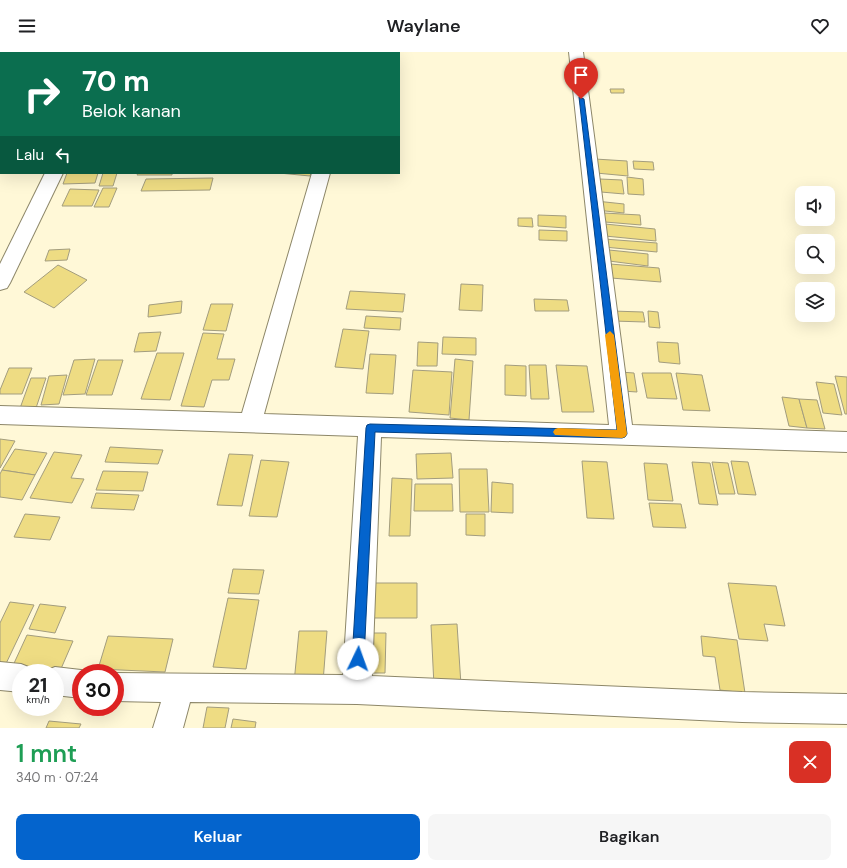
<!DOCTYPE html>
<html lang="id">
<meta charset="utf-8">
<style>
:root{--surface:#fff;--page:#f6f6f6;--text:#202124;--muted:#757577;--accent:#0464cd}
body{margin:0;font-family:"DM Sans",sans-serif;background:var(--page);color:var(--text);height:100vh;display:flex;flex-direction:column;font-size:15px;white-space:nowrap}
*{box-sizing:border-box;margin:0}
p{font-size:13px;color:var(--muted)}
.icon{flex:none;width:22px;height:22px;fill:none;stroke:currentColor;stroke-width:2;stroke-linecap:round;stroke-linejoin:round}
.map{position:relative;height:676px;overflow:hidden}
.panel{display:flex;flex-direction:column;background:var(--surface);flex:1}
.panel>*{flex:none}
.hud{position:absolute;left:0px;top:0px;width:400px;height:122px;box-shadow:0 4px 16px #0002;background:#0b6e4f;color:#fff;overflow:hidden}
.controls{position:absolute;left:795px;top:134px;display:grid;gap:8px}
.controls a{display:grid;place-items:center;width:40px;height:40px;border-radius:8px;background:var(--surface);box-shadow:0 4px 16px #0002;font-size:20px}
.speed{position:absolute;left:12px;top:612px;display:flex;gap:8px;font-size:20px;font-weight:700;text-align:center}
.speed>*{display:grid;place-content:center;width:52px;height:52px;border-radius:50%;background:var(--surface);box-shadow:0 4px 16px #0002;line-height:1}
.speed small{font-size:10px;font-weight:400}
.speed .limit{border:6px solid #d22;background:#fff;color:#111}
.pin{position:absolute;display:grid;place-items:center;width:34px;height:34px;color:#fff;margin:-41px -17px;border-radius:50% 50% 50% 0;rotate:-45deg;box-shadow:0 0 4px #0007}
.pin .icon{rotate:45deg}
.me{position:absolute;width:44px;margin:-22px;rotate:3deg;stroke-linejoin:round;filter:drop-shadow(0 0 3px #0008)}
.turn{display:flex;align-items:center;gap:14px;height:84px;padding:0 16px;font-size:18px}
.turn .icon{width:52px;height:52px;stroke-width:2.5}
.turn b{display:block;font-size:28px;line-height:34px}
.then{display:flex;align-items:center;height:38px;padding:0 16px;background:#0003;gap:8px;font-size:15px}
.round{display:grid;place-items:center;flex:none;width:42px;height:42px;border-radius:8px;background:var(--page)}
.summary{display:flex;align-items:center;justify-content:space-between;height:68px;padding:0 16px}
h1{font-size:24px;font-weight:600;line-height:30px;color:#1e9e55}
.primary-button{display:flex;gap:8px;margin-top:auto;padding:8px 16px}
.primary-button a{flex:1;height:46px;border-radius:8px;background:var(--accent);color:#fff;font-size:16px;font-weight:600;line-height:46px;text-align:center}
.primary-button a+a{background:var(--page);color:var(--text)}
header{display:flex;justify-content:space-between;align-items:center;height:52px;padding:0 16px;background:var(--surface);font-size:18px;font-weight:600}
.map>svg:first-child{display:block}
</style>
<header><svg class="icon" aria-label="menu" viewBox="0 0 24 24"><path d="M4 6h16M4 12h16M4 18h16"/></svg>Waylane<svg class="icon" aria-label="heart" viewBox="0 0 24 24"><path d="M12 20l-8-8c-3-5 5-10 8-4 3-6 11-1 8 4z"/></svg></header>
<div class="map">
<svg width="847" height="676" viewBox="0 0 847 676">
<rect width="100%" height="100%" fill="#fff8d7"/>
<g fill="#eedc83" stroke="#a39d7e">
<path d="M610 37H624V41H611Z"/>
<path d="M595 107 627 109 628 124 596 121Z"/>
<path d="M633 109 653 110 654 118 634 117Z"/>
<path d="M67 121H98L95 131 63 132Z"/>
<path d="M103 121H117L113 134H99Z"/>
<path d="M138 121H172V123H137Z"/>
<path d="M279 121H311L310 124Z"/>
<path d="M627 125 643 127 644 143 628 142Z"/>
<path d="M213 126 210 138 141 139 146 127Z"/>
<path d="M600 127 622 128 624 142 601 140Z"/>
<path d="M103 136H117L109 155H94Z"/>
<path d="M70 137 99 138 92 154H62Z"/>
<path d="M596 149 624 152V161L596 158Z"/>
<path d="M604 161 640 163 641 173 605 170Z"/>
<path d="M538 163 566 164V176L538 174Z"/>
<path d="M518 166H532L533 175 518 174Z"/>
<path d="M605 172 655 177 656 189 605 184Z"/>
<path d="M539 178 567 179V189L539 188Z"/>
<path d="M604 187 657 191V200L604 195Z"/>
<path d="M70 197 67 208 45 209 49 198Z"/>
<path d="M609 198 648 202V214L609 209Z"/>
<path d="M610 212 659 216 661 230 611 226Z"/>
<path d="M58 213 87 228 54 256 24 240Z"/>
<path d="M461 232 483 233 482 259 459 258Z"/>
<path d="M350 239 405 242 403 260 346 257Z"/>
<path d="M534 247 567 248 569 259H535Z"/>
<path d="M182 249 181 261 148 265 149 253Z"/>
<path d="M211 252H233L226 279 203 278Z"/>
<path d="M612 259 643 260 645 270 613 269Z"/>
<path d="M648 259 658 260 660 276 649 275Z"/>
<path d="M366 264 401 266 400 278 364 276Z"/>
<path d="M343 277 369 279 363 317 335 315Z"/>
<path d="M161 280 156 299 134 300 139 281Z"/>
<path d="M203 281 224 282 217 307H235L229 328H212L204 355 181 354Z"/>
<path d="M443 285 476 286V303L442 302Z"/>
<path d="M418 290 438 291 437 314H417Z"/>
<path d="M657 290 678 291 680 312 659 310Z"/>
<path d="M157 301H184L170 348 141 347Z"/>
<path d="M370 302 396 303 393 342 366 341Z"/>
<path d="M95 307 85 342 63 343 74 308Z"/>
<path d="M455 307 473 309 469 368 450 366Z"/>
<path d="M98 308H123L112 343H86Z"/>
<path d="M505 313 526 314V344L505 343Z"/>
<path d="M529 313H546L549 347H531Z"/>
<path d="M556 313 587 314 594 360H562Z"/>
<path d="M9 316H32L22 342H0V338Z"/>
<path d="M413 318 452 320 449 363 409 360Z"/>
<path d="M620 320 634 321 637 340 622 339Z"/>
<path d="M642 321H671L677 347 647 346Z"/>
<path d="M676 321 702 323 710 359 683 358Z"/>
<path d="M67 323 59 352 41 353 49 324Z"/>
<path d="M835 324 847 325V362H845Z"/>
<path d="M31 326H46L35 359H19Z"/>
<path d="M816 330 834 332 842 363 823 361Z"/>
<path d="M782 345 799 347 807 376 789 374Z"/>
<path d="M799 347 817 348 825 377 807 376Z"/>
<path d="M0 387 15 389 0 416Z"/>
<path d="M110 395 163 398 158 412 105 410Z"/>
<path d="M15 397 47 401 35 423 2 418Z"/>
<path d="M54 400 82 403 71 426 84 427 72 451 30 446Z"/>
<path d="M451 401 453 426 417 427 416 402Z"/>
<path d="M229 402 253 403 242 454 217 453Z"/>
<path d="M261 408 289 410 277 465 249 464Z"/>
<path d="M582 409 607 410 614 467 587 466Z"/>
<path d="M731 409 748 410 756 443 738 442Z"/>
<path d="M692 410 710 411 718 453 699 452Z"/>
<path d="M712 410 728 411 735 442H719Z"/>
<path d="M644 411 667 412 673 449 648 448Z"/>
<path d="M459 417H487L489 460H460Z"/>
<path d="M2 418 35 423 22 448 0 445V422Z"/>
<path d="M103 419 148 420 143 439 96 438Z"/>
<path d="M392 426 412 427 410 484H389Z"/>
<path d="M492 430 513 432V461L491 460Z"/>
<path d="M415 432H452L453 459H414Z"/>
<path d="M96 441 139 443 134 458 91 456Z"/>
<path d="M649 451 681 452 686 476 653 475Z"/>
<path d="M25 462 60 465 50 488 14 485Z"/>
<path d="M466 462H485V484L466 483Z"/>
<path d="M233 517 264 518 259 542 228 541Z"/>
<path d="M373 531H417V566H371Z"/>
<path d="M728 531 776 534 785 574 764 572 768 589 739 587Z"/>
<path d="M228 546 259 548 246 617 213 615Z"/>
<path d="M10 550 34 553 2 620 0 619V571Z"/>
<path d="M40 552 66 555 55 581 29 577Z"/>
<path d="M457 572 461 633 434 634 431 573Z"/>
<path d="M299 579H327L323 630 294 631Z"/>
<path d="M362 581H386L385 621H360Z"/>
<path d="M27 583 73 589 57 626H55V621H21L10 620Z"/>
<path d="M108 584 173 587 165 620 98 617Z"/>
<path d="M701 584 737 588 745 641 720 638 715 605 703 604Z"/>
<path d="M207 655 229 656 225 676H203Z"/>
<path d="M233 667 256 670 255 676H231Z"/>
<path d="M49 669 81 672 79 676H46Z"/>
</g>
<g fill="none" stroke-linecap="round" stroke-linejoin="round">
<g stroke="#8d8769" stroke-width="2">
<g id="minor">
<rect x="99" y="0" width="14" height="1"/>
<path d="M569 0H583L632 373 847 380V400L381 385 372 624 742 640 847 642V672L742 670 357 652 190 650 183 676H153L161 650 115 649 114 621 343 623 358 384 0 372V354L242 361 312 121H330L264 362 609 373Z"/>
<path d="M45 121H63L10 231 7 236 0 238V212Z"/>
<path d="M0 610 21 612 31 616 33 621H21V640L0 638Z"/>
<path d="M55 615 81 618 89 621H81V646L55 643V621H44L45 619Z"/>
</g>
</g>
<use href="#minor" fill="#fff" fill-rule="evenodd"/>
</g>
<path fill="#0464cd" stroke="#034185" d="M579 45 584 47 627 382 625 385 622 386 375 380 364 607 362 611 358 613 354 611 352 607 366 376 367 373 370 372 617 378Z"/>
<path fill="#f59e0b" d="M610 279 614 283 627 382 625 385 622 386 555 383 553 380 555 377 558 376 617 378 605 283Z"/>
</svg>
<div class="controls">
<a><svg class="icon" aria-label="sound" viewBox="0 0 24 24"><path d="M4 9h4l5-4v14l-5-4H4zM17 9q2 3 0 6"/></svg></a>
<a><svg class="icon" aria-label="search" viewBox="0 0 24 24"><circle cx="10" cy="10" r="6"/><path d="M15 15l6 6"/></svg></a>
<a><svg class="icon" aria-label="layers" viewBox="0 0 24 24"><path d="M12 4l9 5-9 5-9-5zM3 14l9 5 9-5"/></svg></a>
</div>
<div class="speed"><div>21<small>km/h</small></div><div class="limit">30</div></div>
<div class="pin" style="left:581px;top:47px;background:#d93025"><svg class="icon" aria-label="arrive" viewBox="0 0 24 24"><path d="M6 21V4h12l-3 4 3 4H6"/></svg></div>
<svg class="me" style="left:358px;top:607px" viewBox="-20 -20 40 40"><circle r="19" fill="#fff"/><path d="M0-13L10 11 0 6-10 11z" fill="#0464cd"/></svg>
<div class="hud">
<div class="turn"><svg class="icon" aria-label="right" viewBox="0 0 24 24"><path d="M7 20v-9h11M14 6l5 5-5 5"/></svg><div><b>70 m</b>Belok kanan</div></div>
<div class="then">Lalu<svg class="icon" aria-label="left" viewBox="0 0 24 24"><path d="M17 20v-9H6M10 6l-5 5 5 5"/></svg></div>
</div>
</div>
<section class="panel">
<div class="summary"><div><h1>1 mnt</h1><p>340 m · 07:24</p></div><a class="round" style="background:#d93025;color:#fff"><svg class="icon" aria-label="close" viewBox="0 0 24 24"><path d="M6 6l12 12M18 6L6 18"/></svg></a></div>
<div class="primary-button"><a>Keluar</a><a>Bagikan</a></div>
</section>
